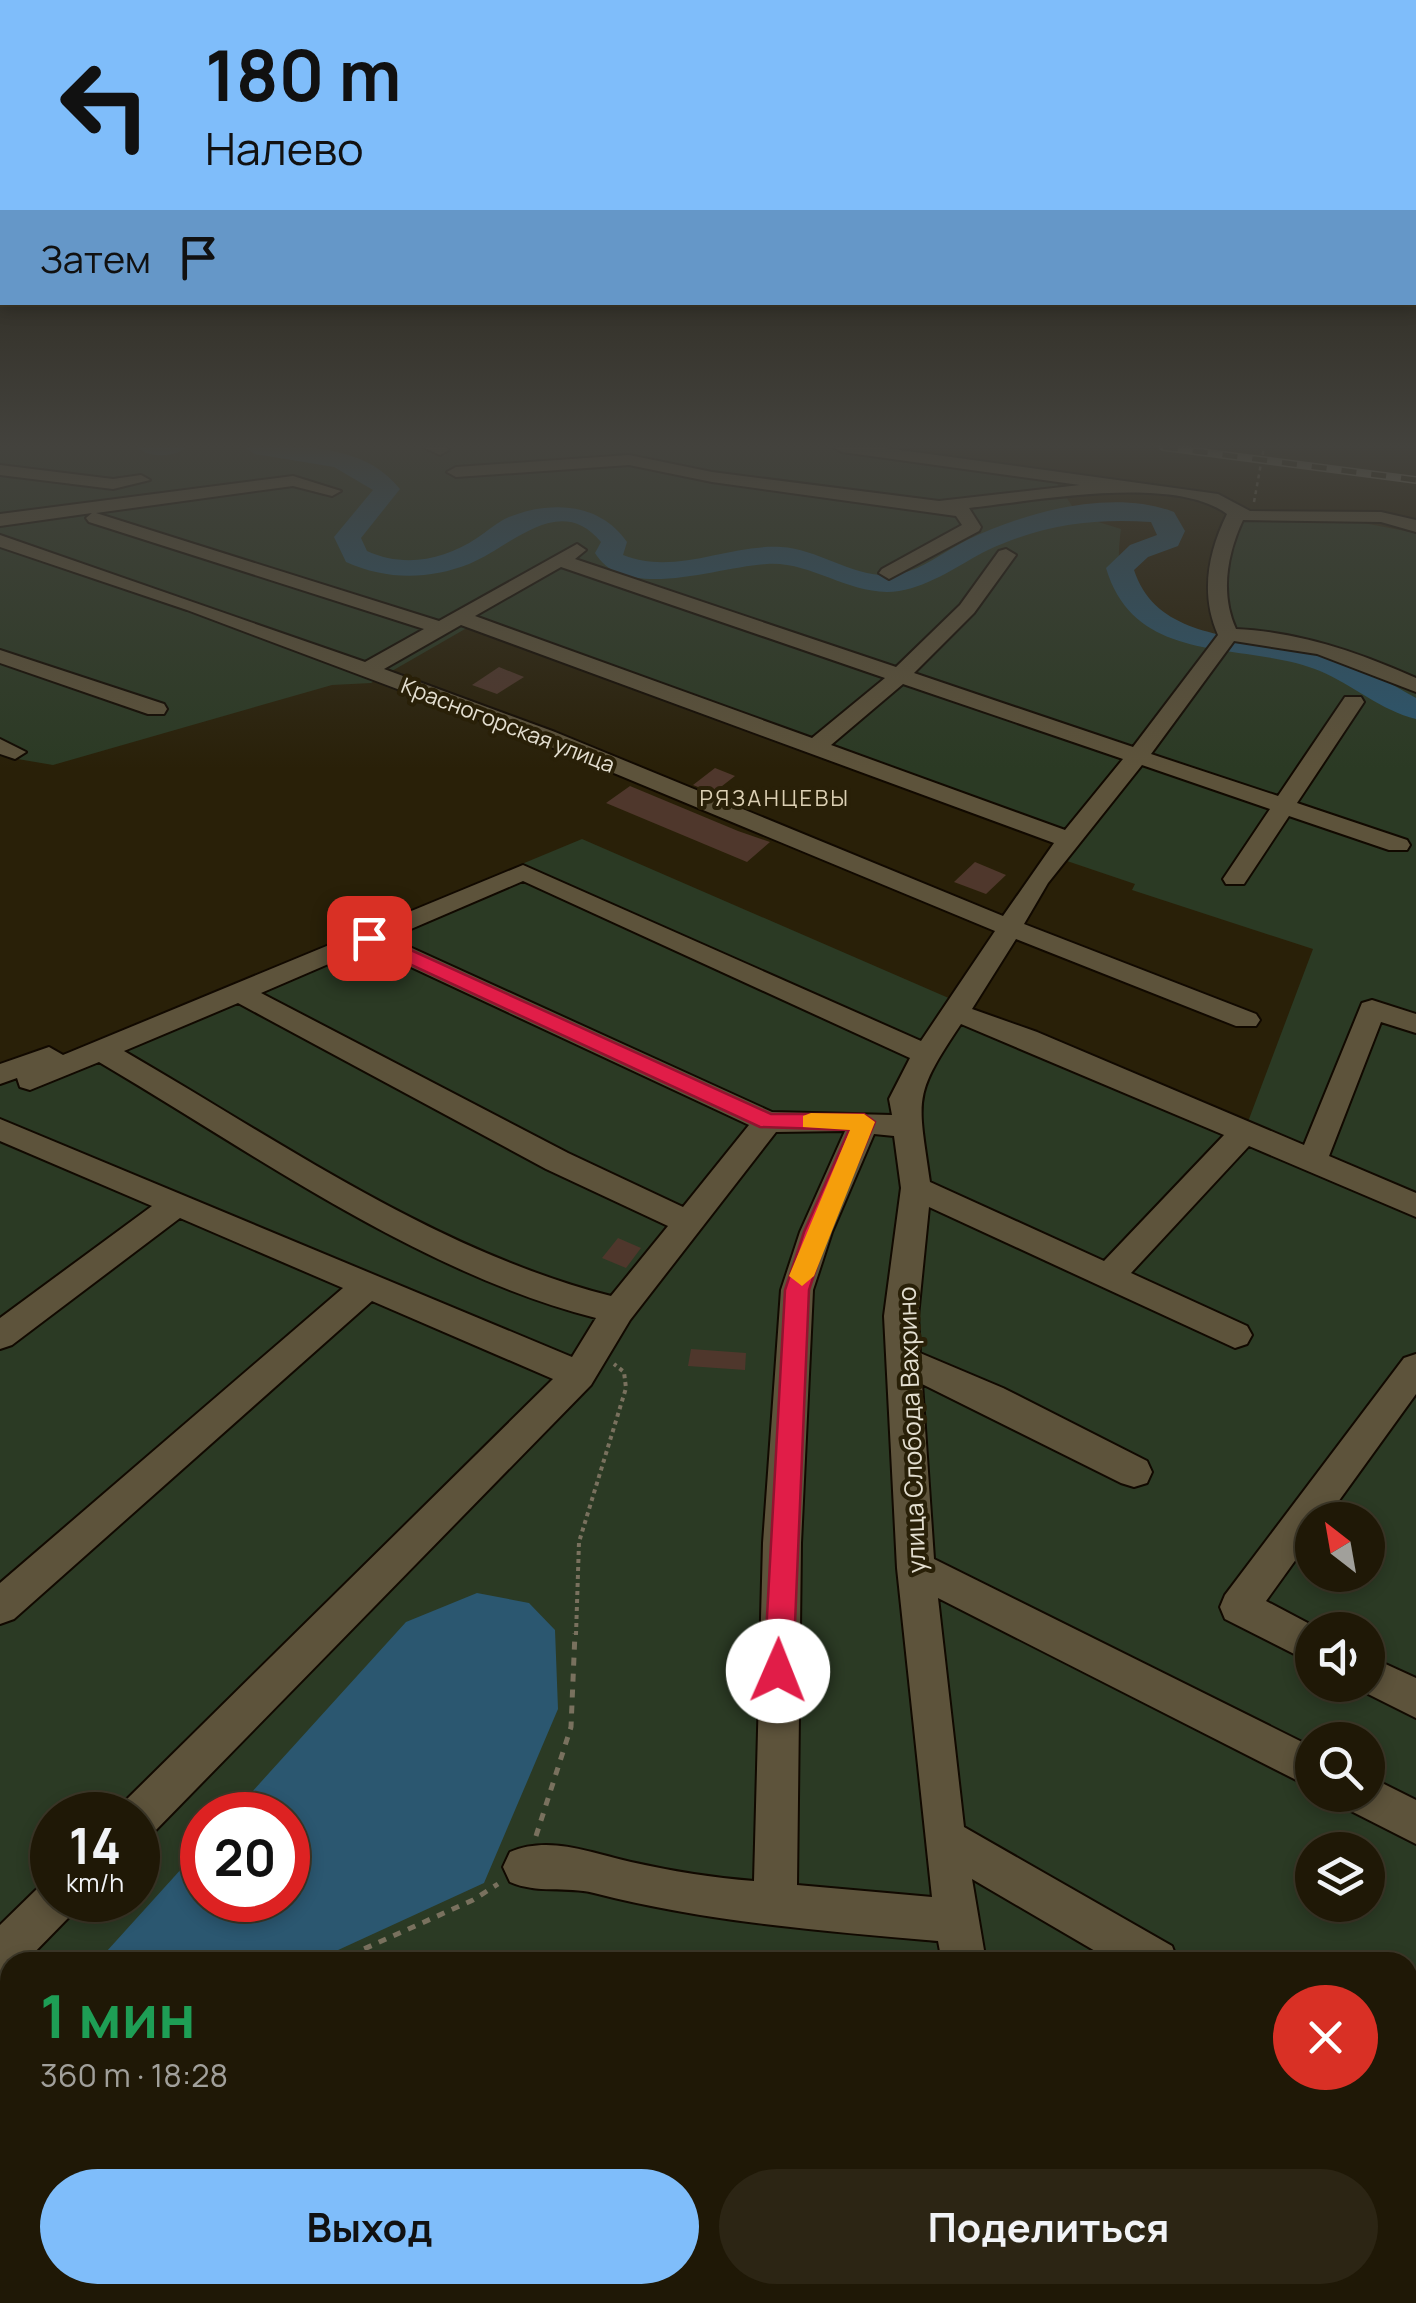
<!DOCTYPE html>
<html lang="ru">
<meta charset="utf-8">
<style>
:root{--surface:#1f1806;--page:#2c2514;--text:#f1f3f6;--muted:#a1a09b;--line:#3c3728;--accent:#7fbdfa}
body{margin:0;font-family:Manrope,sans-serif;background:var(--page);color:var(--text);height:100vh;display:flex;flex-direction:column;font-size:38px;white-space:nowrap}
*{box-sizing:border-box;margin:0}
p{font-size:32px;color:var(--muted)}
.icon{flex:none;width:55px;height:55px;fill:none;stroke:currentColor;stroke-width:2;stroke-linecap:round;stroke-linejoin:round}
.map{position:relative;flex:1;overflow:hidden}
.drawer{position:absolute;left:0px;top:1952px;width:1418px;height:352px;display:flex;flex-direction:column;background:var(--surface);border-radius:30px 30px 0 0;box-shadow:0 5px 15px #0003,0 0 0 2px var(--line)}
.drawer>*{flex:none}
.banner{position:absolute;left:0px;top:0px;width:1418px;height:305px;box-shadow:0 5px 15px #0003,0 0 0 2px var(--line);background:#7fbdfa;color:#111;overflow:hidden}
.needle{width:65px;rotate:329deg}
.tools{position:absolute;left:1295px;top:1502px;display:grid;gap:20px}
.tools a{display:grid;place-items:center;width:90px;height:90px;border-radius:50%;background:var(--surface);box-shadow:0 5px 15px #0003,0 0 0 2px var(--line);font-size:50px}
.speed{position:absolute;left:30px;top:1792px;display:flex;gap:20px;font-size:50px;font-weight:700;text-align:center}
.speed>*{display:grid;place-content:center;width:130px;height:130px;border-radius:50%;background:var(--surface);box-shadow:0 5px 15px #0003,0 0 0 2px var(--line);line-height:1}
.speed small{font-size:25px;font-weight:400}
.speed .limit{border:15px solid #d22;background:#fff;color:#111}
.pin{position:absolute;display:grid;place-items:center;width:85px;height:85px;color:#fff;margin:-42px;border-radius:20px;box-shadow:0 5px 15px #0006}
.me{position:absolute;width:110px;margin:-55px;rotate:1deg;stroke-linejoin:round;filter:drop-shadow(0 0 8px #0008)}
.turn{display:flex;align-items:center;gap:35px;height:210px;padding:0 40px;font-size:45px}
.turn .icon{width:130px;height:130px;stroke-width:2.5}
.turn b{display:block;font-size:70px;line-height:85px}
.then{display:flex;align-items:center;height:95px;padding:0 40px;background:#0003;gap:20px;font-size:38px}
.round{display:grid;place-items:center;flex:none;width:105px;height:105px;border-radius:52px;background:var(--page)}
.summary{display:flex;align-items:center;justify-content:space-between;height:170px;padding:0 40px}
h1{font-size:60px;font-weight:700;line-height:75px;color:#1e9e55}
.action{display:flex;gap:20px;margin-top:auto;padding:20px 40px}
.action a{flex:1;height:115px;border-radius:60px;background:var(--accent);color:#111;font-size:40px;font-weight:700;line-height:115px;text-align:center}
.action a+a{background:var(--page);color:var(--text)}
.map>svg:first-child{display:block}
</style>
<div class="map">
<svg width="1416" height="2303" viewBox="0 0 1416 2303">
<rect width="100%" height="100%" fill="#292008"/>
<path fill="#2b3a24" fill-rule="evenodd" d="M0 447H820L1053 478 1079 516 1121 529C1114 581 1124 595 1158 632L1227 635 1219 613 1230 522 1337 518 1416 533V2303H0V1081L582 839 1246 1127 1313 949 1132 890 1135 884 1067 861 1038 831 472 625 371 683 332 685 53 765 0 756ZM1312 1520H1368V1575H1312ZM1312 1630H1368V1685H1312ZM1312 1740H1368V1795H1312ZM52 1815H138V1900H52ZM202 1815H288V1900H202ZM1312 1850H1368V1905H1312ZM10 1962H1408V2295H10Z"/>
<path fill="#2b5770" d="M477 1593 529 1603 555 1630 558 1709 484 1883 312 1962H97L202 1846V1900H288V1815H231L406 1622Z"/>
<g fill="none" stroke-linecap="round" stroke-linejoin="round">
<g fill="#2b5770" fill-rule="evenodd">
<path d="M137 447H186C176 458 147 458 137 447Z"/>
<path d="M243 447C296 446 363 442 400 489L361 538 367 551C404 568 444 560 477 538 488 531 497 522 509 517 552 500 600 503 627 542L623 555C675 576 728 544 781 547 821 549 858 582 899 574 923 569 945 551 967 540 1025 512 1112 488 1174 512L1185 531 1178 546 1148 557 1134 570C1160 651 1270 633 1334 655 1362 665 1390 684 1416 698V719C1382 711 1353 685 1320 671 1247 640 1136 669 1106 568L1130 545 1157 535 1151 522C1093 518 1041 525 988 550 958 565 933 585 899 591 852 598 813 561 767 564 719 566 625 603 595 553L601 542C559 491 510 548 469 564 428 580 386 580 346 562L334 537 373 490 334 467 255 454Z"/>
</g>
</g>
<g fill="#4f372c">
<path d="M499 667 524 677 497 694 472 685Z"/>
<path d="M715 768 735 776 713 793 693 785Z"/>
<path d="M630 786 738 831 770 842 747 862 606 803Z"/>
<path d="M975 862 1006 875 986 894 954 882Z"/>
<path d="M618 1238 641 1248 626 1268 602 1258Z"/>
<path d="M691 1349 746 1353 745 1370 688 1366Z"/>
</g>
<g fill="none" stroke-linecap="round" stroke-linejoin="round">
<g stroke="#110900" stroke-width="4">
<g id="minor">
<path d="M423 447H446L449 450 440 455Z"/>
<path d="M833 447H878L1218 494 1250 511 1381 512 1416 520V532L1381 522 1243 520C1227 554 1220 594 1236 629 1299 632 1358 652 1416 678V692L1317 654 1234 641 1151 754 1278 796 1345 697H1361L1364 702 1297 803 1407 840 1410 845 1407 850H1389L1289 816 1244 884H1226L1223 879 1270 809 1142 765 1048 883 1024 924 1256 1014 1260 1020 1256 1026H1236L1016 939 972 1009 1037 1032 1304 1145 1362 1003 1372 1000 1416 1014V1033L1381 1022 1329 1156 1416 1193V1217L1249 1146 1131 1273 1247 1326 1252 1335 1247 1344 1235 1348 929 1207 918 1316 920 1353 1003 1388 1147 1461 1152 1472 1147 1483 1134 1487 1121 1483 922 1384 934 1559 1312 1747V1788L938 1598 964 1827 1172 1946 1178 1962H1114L972 1879 986 1962H942L938 1941C821 1931 707 1922 594 1893 566 1886 537 1894 510 1882L503 1867 510 1852C549 1835 592 1853 631 1862 671 1871 713 1878 754 1881L763 1543 781 1290 800 1232 845 1131 776 1132 630 1320 591 1385 153 1833 138 1839V1815H118L123 1803 553 1379 372 1301 14 1619 0 1624V1583L343 1288 180 1218 12 1345 0 1349V1318L152 1206 0 1141V1119L572 1357 596 1318C418 1272 257 1155 99 1062L30 1090 20 1087 17 1078 0 1084V1064L49 1047 63 1055 523 865 921 1041 995 931 539 742 187 610 0 547V535L365 662 424 629 89 522 86 518 92 513 0 526V514L293 476 341 491 332 496 293 486 96 513 439 621 577 544 586 550 575 559 896 667 960 605 999 551 1006 549 1016 555 974 613 914 673 1133 747 1218 635C1200 594 1208 553 1227 514 1173 474 1035 501 969 508L981 527 979 531 889 579 879 573 882 569 962 525 956 516 712 482 629 465 456 477 447 472 456 467 629 455 712 472 939 501 1080 485 842 452ZM561 567 885 678 812 738 475 616ZM461 625 1054 843 1003 916 555 732 384 669ZM903 684 1123 759 1065 830 831 745ZM523 881 910 1058 889 1099 892 1115 772 1112 390 938ZM368 947 749 1125 683 1207 568 1153 261 993ZM238 1003 546 1169 668 1226 611 1296C437 1252 278 1140 124 1051ZM961 1024 1224 1135 1104 1261 930 1182C918 1097 912 1097 961 1024ZM874 1134 894 1136 901 1188 884 1316 897 1568 932 1897 797 1885 801 1543 813 1290 832 1232Z"/>
<path d="M0 465 113 479 141 475 150 480 113 489 0 475Z"/>
<path d="M0 650 164 704 167 709 164 714H148L0 663Z"/>
<path d="M0 739 26 752 15 759 0 754Z"/>
<path d="M1416 1354V1394L1325 1520H1312V1537L1266 1601 1321 1630H1312V1663L1225 1619 1220 1607 1225 1595 1404 1358Z"/>
<path d="M1368 1656 1416 1678V1718L1354 1687 1368 1685Z"/>
<path d="M1368 1776 1416 1800V1844L1349 1810 1343 1795H1368Z"/>
<path d="M52 1880V1900H78L71 1915 25 1962H10V1974L0 1978V1925L41 1885Z"/>
<path d="M1408 2085 1416 2089V2138L1408 2134Z"/>
<path d="M997 2295H1049L1051 2303H999Z"/>
<path d="M1285 2295H1347L1351 2303H1289Z"/>
</g>
</g>
<path stroke="#79715e" stroke-width="2.5" stroke-dasharray="4 4" stroke-linecap="butt" d="M1254 502 1264 447"/>
<path stroke="#79715e" stroke-width="4" stroke-dasharray="4 4" stroke-linecap="butt" d="M576 1635 579 1542 626 1388 624 1372 614 1364"/>
<g stroke="#79715e" stroke-width="5" stroke-dasharray="8 8" stroke-linecap="butt">
<path d="M536 1836 571 1727 575 1633"/>
<path d="M335 1962 473 1900 498 1884"/>
<path d="M0 2245 10 2233"/>
</g>
<use href="#minor" fill="#5d533b" fill-rule="evenodd"/>
<g stroke="#908977" stroke-width="8">
<path id="rail" d="M1163 447 1416 480"/>
</g>
<use href="#rail" stroke="#292008" stroke-width="5" stroke-dasharray="15" stroke-linecap="butt"/>
</g>
<linearGradient id="sky" x2="0" y2="1"><stop stop-color="#171204"/><stop offset="0.58" stop-color="#43423d"/><stop offset="1" stop-color="#43423d" stop-opacity="0"/></linearGradient>
<rect width="1416" height="769" fill="url(#sky)"/>
<path fill="#e11d48" stroke="#92132f" stroke-width="2.5" d="M369 931 771 1114H864L875 1122 828 1232 809 1290 793 1671 789 1681 778 1685 768 1681 764 1671 785 1290 804 1232 849 1130 760 1127 362 942 359 938Z"/>
<path fill="#f59e0b" d="M811 1113 864 1114 875 1122 814 1276 802 1286 789 1276 850 1130 803 1127V1116Z"/>
<g text-anchor="middle" dominant-baseline="central" stroke-width="8" stroke-linejoin="round" paint-order="stroke">
<g font-size="22" fill="#e4dfd1" stroke="#292008">
<text transform="translate(508 725) rotate(21)">Красногорская улица</text>
</g>
<g font-size="22" letter-spacing="2.5" fill="#dcd0b4" stroke="#292008">
<text x="775" y="798">РЯЗАНЦЕВЫ</text>
</g>
<g font-size="25" fill="#e4dfd1" stroke="#292008">
<text transform="translate(911 1430) rotate(-92)">улица Слобода Вахрино</text>
</g>
</g>
</svg>
<div class="tools">
<a><svg class="needle" viewBox="-14 -14 28 28"><path d="M0-13l5 13h-10z" fill="#e53935"/><path d="M0 13l5-13h-10z" fill="#a1a09b"/></svg></a>
<a><svg class="icon" aria-label="sound" viewBox="0 0 24 24"><path d="M4 9h4l5-4v14l-5-4H4zM17 9q2 3 0 6"/></svg></a>
<a><svg class="icon" aria-label="search" viewBox="0 0 24 24"><circle cx="10" cy="10" r="6"/><path d="M15 15l6 6"/></svg></a>
<a><svg class="icon" aria-label="layers" viewBox="0 0 24 24"><path d="M12 4l9 5-9 5-9-5zM3 14l9 5 9-5"/></svg></a>
</div>
<div class="speed"><div>14<small>km/h</small></div><div class="limit">20</div></div>
<div class="pin" style="left:369px;top:938px;background:#d93025"><svg class="icon" aria-label="arrive" viewBox="0 0 24 24"><path d="M6 21V4h12l-3 4 3 4H6"/></svg></div>
<svg class="me" style="left:778px;top:1671px" viewBox="-20 -20 40 40"><circle r="19" fill="#fff"/><path d="M0-13L10 11 0 6-10 11z" fill="#e11d48"/></svg>
<div class="banner">
<div class="turn"><svg class="icon" aria-label="left" viewBox="0 0 24 24"><path d="M17 20v-9H6M10 6l-5 5 5 5"/></svg><div><b>180 m</b>Налево</div></div>
<div class="then">Затем<svg class="icon" aria-label="arrive" viewBox="0 0 24 24"><path d="M6 21V4h12l-3 4 3 4H6"/></svg></div>
</div>
<section class="drawer">
<div class="summary"><div><h1>1 мин</h1><p>360 m · 18:28</p></div><a class="round" style="background:#d93025;color:#fff"><svg class="icon" aria-label="close" viewBox="0 0 24 24"><path d="M6 6l12 12M18 6L6 18"/></svg></a></div>
<div class="action"><a>Выход</a><a>Поделиться</a></div>
</section>
</div>
